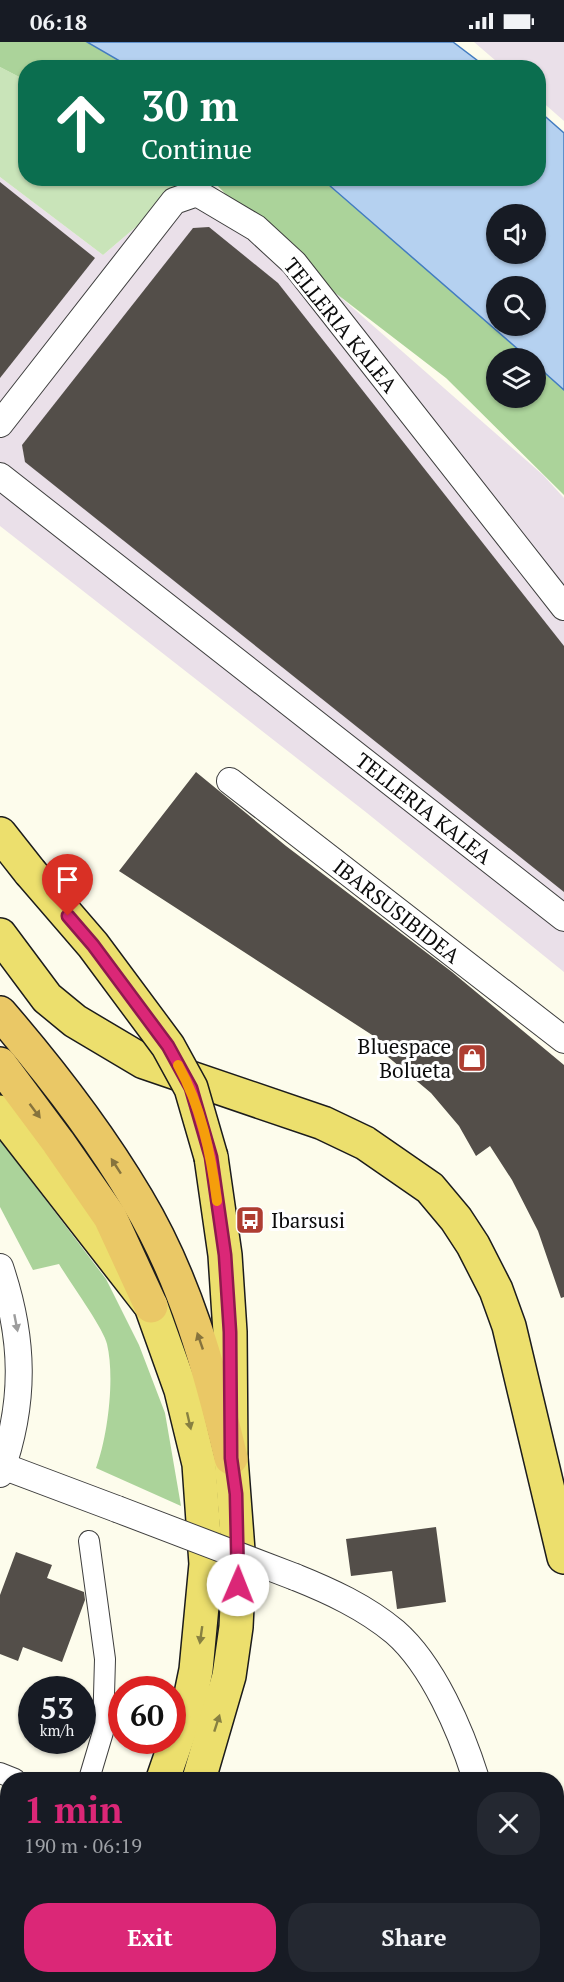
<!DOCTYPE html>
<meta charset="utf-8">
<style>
:root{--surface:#171b24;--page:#242831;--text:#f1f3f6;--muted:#9ea1a6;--accent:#db2777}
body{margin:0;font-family:"PT Serif",serif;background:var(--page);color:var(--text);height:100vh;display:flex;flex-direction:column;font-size:22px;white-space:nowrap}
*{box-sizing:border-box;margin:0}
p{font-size:20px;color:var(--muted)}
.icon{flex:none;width:33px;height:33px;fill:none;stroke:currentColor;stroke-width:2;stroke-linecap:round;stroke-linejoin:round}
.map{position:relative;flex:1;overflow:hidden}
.side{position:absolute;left:0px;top:1730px;width:564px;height:212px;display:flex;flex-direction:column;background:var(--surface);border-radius:24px 24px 0 0;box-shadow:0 2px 4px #0004}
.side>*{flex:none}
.banner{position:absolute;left:18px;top:18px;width:528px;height:126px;border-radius:24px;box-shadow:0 2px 4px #0004;background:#0b6e4f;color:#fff;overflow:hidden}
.tools{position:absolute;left:486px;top:162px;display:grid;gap:12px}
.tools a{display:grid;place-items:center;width:60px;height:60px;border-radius:50%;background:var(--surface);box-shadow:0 2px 4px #0004;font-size:30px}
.speed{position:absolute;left:18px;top:1634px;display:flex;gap:12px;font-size:30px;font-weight:700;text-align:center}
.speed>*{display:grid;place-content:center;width:78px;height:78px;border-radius:50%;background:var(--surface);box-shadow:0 2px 4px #0004;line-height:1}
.speed small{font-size:15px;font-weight:400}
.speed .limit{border:9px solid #d22;background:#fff;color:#111}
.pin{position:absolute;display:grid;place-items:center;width:51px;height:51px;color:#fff;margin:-62px -26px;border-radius:50% 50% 50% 0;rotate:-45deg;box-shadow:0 0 6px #0007}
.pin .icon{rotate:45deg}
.me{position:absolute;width:66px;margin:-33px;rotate:1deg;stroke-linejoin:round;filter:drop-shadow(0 0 4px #0008)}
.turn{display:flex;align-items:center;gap:21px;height:126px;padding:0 24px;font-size:27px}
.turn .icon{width:78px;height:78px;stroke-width:2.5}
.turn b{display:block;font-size:42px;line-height:51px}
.round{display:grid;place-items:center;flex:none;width:63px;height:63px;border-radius:24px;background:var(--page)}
.head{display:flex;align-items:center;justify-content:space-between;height:102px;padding:0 24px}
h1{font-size:36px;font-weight:700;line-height:45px;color:var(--accent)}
.button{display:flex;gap:12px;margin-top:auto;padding:12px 24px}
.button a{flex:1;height:69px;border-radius:24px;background:var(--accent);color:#fff;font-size:24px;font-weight:700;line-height:69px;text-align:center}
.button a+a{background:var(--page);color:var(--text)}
.status{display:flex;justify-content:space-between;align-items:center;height:42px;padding:0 30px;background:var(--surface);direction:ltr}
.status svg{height:16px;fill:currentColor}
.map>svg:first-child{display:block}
</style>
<div class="status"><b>06:18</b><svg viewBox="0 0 49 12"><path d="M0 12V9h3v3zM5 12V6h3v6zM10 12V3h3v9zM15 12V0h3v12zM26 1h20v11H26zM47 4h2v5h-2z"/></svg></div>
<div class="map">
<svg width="564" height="1940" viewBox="0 0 564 1940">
<rect width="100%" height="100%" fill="#fdfcec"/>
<g fill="#eae0e9">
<path d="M474 0H564V79L539 57 538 26 503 25Z"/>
<path d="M0 135 103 213 192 137H206L543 433 564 456V930L367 771 0 484Z"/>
</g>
<path fill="#c9e4b9" d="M0 25 25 38 26 136 192 137 103 213 0 135Z"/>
<g fill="#abd39a">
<path d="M0 0H87L130 25 26 26 25 38 0 25Z"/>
<path d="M211 137H318L329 143 528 316H496V356H536V323L564 348V453L446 336 282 210Z"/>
<path d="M0 1098 106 1237 139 1303 165 1371 181 1464 96 1426C108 1394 115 1335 107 1302 104 1287 69 1239 59 1222L33 1228 0 1165Z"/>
</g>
<g fill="#b5d1f0" stroke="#437cc0" stroke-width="1.5" fill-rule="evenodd">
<path d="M87 0H453L486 25H130Z"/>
<path d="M539 69 564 91V348L536 323V316H528L329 143 318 137 538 136ZM496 172H536V212H496ZM496 244H536V284H496Z"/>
</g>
<g fill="#534e49">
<path d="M0 140 95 216 0 336Z"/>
<path d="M209 185 278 241 564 604V850L25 420 22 403 193 186Z"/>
<path d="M196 730 286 804 452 930 564 1023V1255L561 1256 538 1189 512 1138 490 1104 476 1114 459 1084 431 1051 381 1009 386 1002 119 829Z"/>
<path d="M436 1485 446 1560 397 1567 392 1529 351 1534 346 1497Z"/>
<path d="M16 1510 52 1523 47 1536 84 1550 85 1558 62 1620 23 1605 18 1619 0 1612V1553Z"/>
</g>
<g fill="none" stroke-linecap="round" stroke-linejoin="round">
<g stroke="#3e3e3e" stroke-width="22">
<g id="pedestrian">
<path d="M89 1499 105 1617 103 1690 89 1737"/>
<path d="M0 1731 15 1737"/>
<path d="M0 1889 8 1880"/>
</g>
</g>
<g stroke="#3e3e3e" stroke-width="28">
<g id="minor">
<path d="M0 382 174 159 197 151 256 186 294 221 564 565"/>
<path d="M0 434 564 876"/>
<path d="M230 739 564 998"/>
<path d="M0 1225C24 1296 26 1360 0 1432"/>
<path d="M0 1423 117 1467"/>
<path d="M295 1535C330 1549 365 1565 395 1590 433 1623 461 1689 476 1737"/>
<path d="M517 1934V1940"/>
</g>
</g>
<g stroke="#1c1c1c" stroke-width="36">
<g id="primary">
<path d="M0 792 30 830"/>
<path d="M0 893 47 956 75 979 144 1020 323 1081 365 1101 430 1146 456 1177 473 1203 496 1248 509 1284 564 1515"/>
<path d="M0 1070 151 1264 181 1348 199 1422 206 1522 196 1628 189 1662 163 1737"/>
<path d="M199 1737 229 1634 236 1585 239 1522 231 1416 230 1290 225 1213 211 1115"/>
<path d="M139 1934 142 1940"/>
<path d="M24 1940 30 1934"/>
<path d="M69 1940 75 1934"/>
</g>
</g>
<g stroke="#1c1c1c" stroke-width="36">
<g id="trunk">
<path d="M0 971C50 1029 98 1091 137 1157 185 1237 210 1327 231 1416"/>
<path d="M0 1022 58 1100 110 1175 151 1264"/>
</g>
</g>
<use href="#pedestrian" stroke="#fff" stroke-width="20"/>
<use href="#minor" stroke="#fff" stroke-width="26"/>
<use href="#primary" stroke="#ecdf6d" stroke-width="33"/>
<use href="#trunk" stroke="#eac866" stroke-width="33"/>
<g stroke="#3e3e3e" stroke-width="28" stroke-linecap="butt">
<path id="minor-bridge" d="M117 1467 295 1535"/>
</g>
<g stroke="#1c1c1c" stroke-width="36" stroke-linecap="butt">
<path id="primary-bridge" d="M30 830 93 903 168 1004 191 1046 211 1115"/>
</g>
<use href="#minor-bridge" stroke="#fff" stroke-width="26"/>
<use href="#primary-bridge" stroke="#ecdf6d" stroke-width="33"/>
</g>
<defs><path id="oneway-solid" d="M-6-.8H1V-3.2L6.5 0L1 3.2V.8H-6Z" transform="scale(1.5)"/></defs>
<g fill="#86733d">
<use href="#oneway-solid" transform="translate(35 1069) rotate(53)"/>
<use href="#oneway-solid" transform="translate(116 1124) rotate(-123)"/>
<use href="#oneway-solid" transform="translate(200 1299) rotate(-109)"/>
</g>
<use fill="#9d9d9d" href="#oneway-solid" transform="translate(16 1281) rotate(79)"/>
<g fill="#878041">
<use href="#oneway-solid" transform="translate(189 1379) rotate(77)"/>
<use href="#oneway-solid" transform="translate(201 1593) rotate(98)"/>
<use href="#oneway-solid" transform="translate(217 1681) rotate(-72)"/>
</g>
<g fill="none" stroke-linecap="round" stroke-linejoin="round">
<g stroke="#8e194d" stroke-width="15">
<path id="route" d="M68 874 93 903 168 1004 191 1046 211 1115 225 1213 230 1290 231 1416 236 1452 238 1543"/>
</g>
<use href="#route" stroke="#db2777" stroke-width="10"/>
<path stroke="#f59e0b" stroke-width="10" d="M178 1023C201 1064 211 1112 217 1159"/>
</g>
<defs>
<g id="shop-square" transform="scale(1.5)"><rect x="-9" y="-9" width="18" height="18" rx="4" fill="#ae3d31" stroke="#fff"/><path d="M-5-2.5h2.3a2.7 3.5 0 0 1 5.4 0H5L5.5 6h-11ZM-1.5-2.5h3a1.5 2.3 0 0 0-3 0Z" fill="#fff"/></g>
<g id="bus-square" transform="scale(1.5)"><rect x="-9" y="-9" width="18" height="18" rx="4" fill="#ae3d31" stroke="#fff"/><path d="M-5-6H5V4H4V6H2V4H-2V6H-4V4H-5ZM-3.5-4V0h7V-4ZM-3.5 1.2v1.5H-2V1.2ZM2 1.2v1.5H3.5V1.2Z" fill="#fff"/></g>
</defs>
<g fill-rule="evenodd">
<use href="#shop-square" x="472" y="1016"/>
<use href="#bus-square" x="250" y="1178"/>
</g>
<g text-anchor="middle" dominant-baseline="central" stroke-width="6" stroke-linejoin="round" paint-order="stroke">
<g font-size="21" fill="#0b0b0b" stroke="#fff">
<text transform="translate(341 283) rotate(51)">TELLERIA KALEA</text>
<text transform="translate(424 766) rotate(38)">TELLERIA KALEA</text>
<text transform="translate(397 869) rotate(38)">IBARSUSIBIDEA</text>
</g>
<g font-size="21" fill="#0b0b0b" stroke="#fff" text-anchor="end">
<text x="451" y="1004">Bluespace<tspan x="451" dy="24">Bolueta</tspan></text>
<text x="271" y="1178" text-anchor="start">Ibarsusi</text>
</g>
</g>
</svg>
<div class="tools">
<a><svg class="icon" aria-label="sound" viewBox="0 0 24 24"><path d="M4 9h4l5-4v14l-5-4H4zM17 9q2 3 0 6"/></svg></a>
<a><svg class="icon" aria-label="search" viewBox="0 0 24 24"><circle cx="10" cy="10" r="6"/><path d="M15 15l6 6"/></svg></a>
<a><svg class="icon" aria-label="layers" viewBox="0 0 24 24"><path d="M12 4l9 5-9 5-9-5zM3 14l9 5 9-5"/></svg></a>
</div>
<div class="speed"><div>53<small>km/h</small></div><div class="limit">60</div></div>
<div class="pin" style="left:68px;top:874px;background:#d93025"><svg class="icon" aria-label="arrive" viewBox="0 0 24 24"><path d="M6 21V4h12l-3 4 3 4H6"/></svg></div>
<svg class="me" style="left:238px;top:1543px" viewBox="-20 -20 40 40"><circle r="19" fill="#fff"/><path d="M0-13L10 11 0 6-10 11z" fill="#db2777"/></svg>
<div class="banner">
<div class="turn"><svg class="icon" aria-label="ahead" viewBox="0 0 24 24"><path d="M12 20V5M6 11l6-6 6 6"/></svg><div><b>30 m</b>Continue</div></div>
</div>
<section class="side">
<div class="head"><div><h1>1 min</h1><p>190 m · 06:19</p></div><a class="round"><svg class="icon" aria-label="close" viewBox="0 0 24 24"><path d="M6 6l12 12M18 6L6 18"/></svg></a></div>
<div class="button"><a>Exit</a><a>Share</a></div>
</section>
</div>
